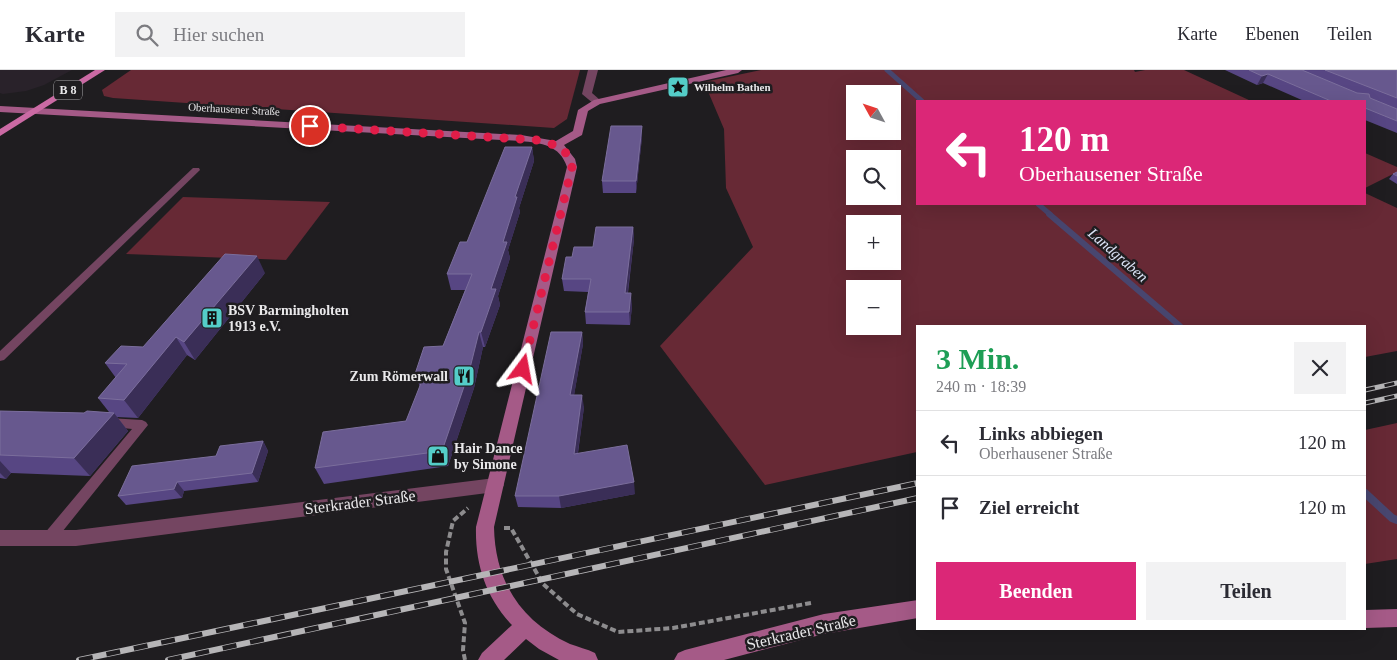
<!DOCTYPE html>
<html lang="de">
<meta charset="utf-8">
<style>
:root{--surface:#fff;--page:#f2f2f3;--text:#2b2b33;--muted:#7c7c81;--line:#e1e1e2;--accent:#db2777}
body{margin:0;font-family:"Times New Roman",serif;background:var(--page);color:var(--text);height:100vh;display:flex;flex-direction:column;font-size:19px;white-space:nowrap}
*{box-sizing:border-box;margin:0}
p{font-size:16px;color:var(--muted)}
.icon{flex:none;width:28px;height:28px;fill:none;stroke:currentColor;stroke-width:2;stroke-linecap:round;stroke-linejoin:round}
.map{position:relative;flex:1;overflow:hidden}
.panel{position:absolute;left:916px;top:255px;width:450px;height:305px;display:flex;flex-direction:column;background:var(--surface);border-radius:0px;box-shadow:0 5px 20px #0002}
.panel>*{flex:none}
.top-card{position:absolute;left:916px;top:30px;width:450px;height:105px;border-radius:0px;box-shadow:0 5px 20px #0002;background:#db2777;color:#fff;overflow:hidden}
.needle{width:32px;rotate:310deg}
.tools{position:absolute;left:846px;top:15px;display:grid;gap:10px}
.tools a{display:grid;place-items:center;width:55px;height:55px;border-radius:0px;background:var(--surface);box-shadow:0 5px 20px #0002;font-size:25px}
.pin{position:absolute;display:grid;place-items:center;width:42px;height:42px;color:#fff;margin:-21px;border:2px solid #fff;border-radius:50%;box-shadow:0 1px 5px #0007}
.me{position:absolute;width:55px;margin:-28px;rotate:13deg;stroke-linejoin:round;filter:drop-shadow(0 0 4px #0008)}
.turn{display:flex;align-items:center;gap:18px;height:105px;padding:0 20px;font-size:22px}
.turn .icon{width:65px;height:65px;stroke-width:2.5}
.turn b{display:block;font-size:35px;line-height:42px}
.round{display:grid;place-items:center;flex:none;width:52px;height:52px;border-radius:0px;background:var(--page)}
.headline{display:flex;align-items:center;justify-content:space-between;height:85px;padding:0 20px}
h1{font-size:30px;font-weight:600;line-height:38px;color:#1e9e55}
.primary-button{display:flex;gap:10px;margin-top:auto;padding:10px 20px}
.primary-button a{flex:1;height:58px;border-radius:0px;background:var(--accent);color:#fff;font-size:20px;font-weight:600;line-height:58px;text-align:center}
.primary-button a+a{background:var(--page);color:var(--text)}
ul{padding:0;list-style:none}
li{display:flex;align-items:center;gap:15px;height:65px;padding:0 20px;border-top:1px solid var(--line)}
li div{flex:1}
li b{display:block;font-size:19px}
li em{font-style:normal}
header{display:flex;align-items:center;gap:30px;box-sizing:border-box;height:70px;padding:0 25px;background:var(--surface);border-bottom:1px solid var(--line)}
header strong{font-size:24px}
nav{display:flex;gap:28px;margin-inline-start:auto;font-size:18px}
.search{width:350px;height:45px;background:var(--page);display:flex;align-items:center;gap:12px;box-sizing:border-box;padding:0 18px;border-radius:0px;color:var(--muted);font-size:19px}
.map>svg:first-child{display:block}
</style>
<header>
<strong>Karte</strong>
<div class="search"><svg class="icon" aria-label="search" viewBox="0 0 24 24"><circle cx="10" cy="10" r="6"/><path d="M15 15l6 6"/></svg>Hier suchen</div>
<nav><a>Karte</a><a>Ebenen</a><a>Teilen</a></nav>
</header>
<div class="map">
<svg width="1397" height="590" viewBox="0 0 1397 590">
<rect width="100%" height="100%" fill="#1f1d20"/>
<path fill="#29222a" d="M0 0H72L44 15 26 21 3 24 0 23Z"/>
<g fill="#672935" fill-rule="evenodd">
<path d="M131 0H580L567 49 554 58 113 28 104 26 102 20Z"/>
<path d="M761 0H1134L1135 2 1145 0H1184L1251 31H918V134H1365V123L1397 138V281L1365 287V256H918L917 382 765 415 660 276 753 177 726 118 724 59 704 12ZM855 24H892V61H855ZM855 89H892V126H855ZM855 154H892V191H855ZM855 219H892V256H855Z"/>
<path d="M1365 83 1397 97V102L1365 118Z"/>
<path d="M183 127 330 132 286 190 126 184Z"/>
<path d="M1397 353V489L1365 494V360Z"/>
</g>
<g fill="none" stroke-linecap="round" stroke-linejoin="round">
<g stroke="#48466f" stroke-width="5">
<path d="M887 0 922 31"/>
<path d="M1038 134 1051 145"/>
</g>
<path stroke="#48466f" stroke-width="6" d="M1049 144 1180 256"/>
<path stroke="#48466f" stroke-width="8" d="M1365 423 1392 448 1397 450"/>
<g stroke="#8d8c8e" stroke-width="4" stroke-dasharray="6 3" stroke-linecap="butt">
<path d="M504 458H511L543 514 577 544 618 562 673 558 811 533"/>
<path d="M465 590 463 580 465 553 446 499V482L453 451 468 438"/>
</g>
<g fill="#744561" fill-rule="evenodd">
<path d="M193 98H199L200 100 4 290 0 291V281Z"/>
<path d="M109 348 142 350 146 352 148 355 54 472 49 474 44 472 42 468 44 464 132 359 105 356 103 353 105 350Z"/>
</g>
<g fill="#744561" fill-rule="evenodd">
<path d="M588 0H598L592 23 600 30V34H594L582 24Z"/>
<path d="M495 408 501 410 504 415 501 420 495 422 76 476H0V460H76Z"/>
</g>
<g fill="#a55a87" fill-rule="evenodd">
<path d="M726 0H742L738 3 600 34 588 41 582 65 564 75 575 89 577 97 494 457C495 511 520 551 570 574 578 577 587 579 595 583L598 590H559L539 579 526 569 504 590H478L482 583 512 555C486 528 475 494 476 457L567 97C560 75 541 73 521 71L0 42V36L521 65 556 71 573 61 578 40 594 30Z"/>
<path d="M918 530V548L824 564 724 590H674L678 583 685 580 824 544Z"/>
<path d="M1397 539V557L1365 558V540Z"/>
</g>
<path fill="#cb6aa4" fill-rule="evenodd" d="M95 0H105L0 66V59Z"/>
<g stroke="#b6b5b7" stroke-width="5">
<g id="rail-far1">
<path d="M1365 320 1397 313"/>
<path d="M1365 333 1397 326"/>
</g>
</g>
<g stroke="#b6b5b7" stroke-width="6">
<g id="rail">
<path d="M79 590 918 413"/>
<path d="M168 590 918 428"/>
</g>
</g>
<use href="#rail-far1" stroke="#1f1d20" stroke-width="3" stroke-dasharray="10" stroke-linecap="butt"/>
<use href="#rail" stroke="#1f1d20" stroke-width="4.5" stroke-dasharray="14" stroke-linecap="butt"/>
</g>
<g fill="#574683">
<path d="M1225 0H1397V63L1365 50V31H1304L1263 13 1257 15Z"/>
<path d="M642 67 636 123H603L602 111Z"/>
<path d="M532 77 534 91 519 138 520 142 508 180 510 188 498 226 500 235 485 277H483L474 318 448 396 324 414 315 398 406 351 420 317 415 304 443 276 465 220H451L447 204 467 172Z"/>
<path d="M1397 102V114L1389 109 1393 104Z"/>
<path d="M633 157 634 169 628 223 632 236 630 255 586 254 585 242 588 222 564 221 562 209 572 187Z"/>
<path d="M265 203 195 290 187 285 138 348 117 347 128 361 90 406 11 403 6 409 0 408V341L84 343 109 342 98 328 116 308 105 293 143 277Z"/>
<path d="M582 262 583 274 574 325 584 337 578 383 635 424 561 438 518 437 515 426Z"/>
<path d="M263 371 268 381 258 412 184 421 182 428 126 435 118 426 216 386Z"/>
</g>
<g fill="#3a2e57">
<path d="M1268 4 1263 13 1257 15 1262 6Z"/>
<path d="M642 56V67L636 123V111Z"/>
<path d="M532 77 534 91 519 138 520 142 508 180 510 188 498 226 500 235 485 277 481 262 503 172 515 127Z"/>
<path d="M633 157 634 169 626 236 625 223Z"/>
<path d="M257 186 265 203 195 290 184 272Z"/>
<path d="M631 223 632 236 630 255 629 242Z"/>
<path d="M479 262 483 277 474 318 448 396 442 381Z"/>
<path d="M582 262 583 274 572 337 570 325Z"/>
<path d="M176 267 187 285 138 348 124 330Z"/>
<path d="M582 325 584 337 576 396 574 384Z"/>
<path d="M114 343 128 361 90 406 74 388Z"/>
<path d="M263 371 268 381 258 412 252 403Z"/>
<path d="M0 391 11 403 6 409 0 403Z"/>
<path d="M177 412 184 421 182 428 174 419Z"/>
<path d="M634 412 635 424 561 438 559 426Z"/>
</g>
<g fill="#67588e" stroke="#7b6e9c">
<path d="M1249 0H1302L1357 23 1369 24 1370 28 1397 39V51L1365 38V31H1331L1268 4 1262 6Z"/>
<path d="M1325 0H1397V28Z"/>
<path d="M611 56H642L636 111H602Z"/>
<path d="M505 77H532L515 127H517L503 172H507L491 219H496L481 262H479L469 302 442 381 315 398 323 362 406 351 425 303 415 304 424 277 443 276 472 204H447L460 172H467Z"/>
<path d="M1397 102V106L1393 104Z"/>
<path d="M596 157H633L625 223H631L629 242H585L591 209H562L566 187H572L574 177H593Z"/>
<path d="M225 184 257 186 184 272 176 267 124 330 98 328 127 294 105 293 121 276 143 277Z"/>
<path d="M551 262H582L570 325H582L574 384 627 375 634 412 559 426H515Z"/>
<path d="M0 341 84 343 87 341 114 343 74 388 0 385Z"/>
<path d="M263 371 252 403 177 412 174 419 118 426 132 396 216 386 220 376Z"/>
</g>
<g fill="none" stroke-linecap="round" stroke-linejoin="round">
<path stroke="#e11d48" stroke-width="9" stroke-dasharray="0 16.2" d="M310 56 537 70C554 74 569 78 572 97L523 299"/>
</g>
<defs>
<g id="sight-square" transform="scale(1.125)"><rect x="-9" y="-9" width="18" height="18" rx="4" fill="#54cdc8" stroke="#1f1d20"/><path d="M0-6L1.8-2.2L6-1.7L2.9 1.2L3.7 5.4L0 3.3L-3.7 5.4L-2.9 1.2L-6-1.7L-1.8-2.2Z" fill="#111"/></g>
<g id="building-square" transform="scale(1.125)"><rect x="-9" y="-9" width="18" height="18" rx="4" fill="#54cdc8" stroke="#1f1d20"/><path d="M-4-6H4V6H1V3H-1V6H-4ZM-2.5-4.3h1.7v1.8h-1.7ZM.8-4.3h1.7v1.8H.8ZM-2.5-1h1.7V.8h-1.7ZM.8-1h1.7V.8H.8Z" fill="#111"/></g>
<g id="restaurant-square" transform="scale(1.125)"><rect x="-9" y="-9" width="18" height="18" rx="4" fill="#54cdc8" stroke="#1f1d20"/><path d="M-5-6h1v4h1v-4h1v4h1v-4h1v5L-1.5 .5V6h-2V.5L-5-1ZM5-6V6H3V1.5H1.5Q1.5-4 5-6Z" fill="#111"/></g>
<g id="shop-square" transform="scale(1.125)"><rect x="-9" y="-9" width="18" height="18" rx="4" fill="#54cdc8" stroke="#1f1d20"/><path d="M-5-2.5h2.3a2.7 3.5 0 0 1 5.4 0H5L5.5 6h-11ZM-1.5-2.5h3a1.5 2.3 0 0 0-3 0Z" fill="#111"/></g>
</defs>
<g fill-rule="evenodd">
<use href="#sight-square" x="678" y="17"/>
<use href="#building-square" x="212" y="248"/>
<use href="#restaurant-square" x="464" y="306"/>
<use href="#shop-square" x="438" y="386"/>
</g>
<g text-anchor="middle" dominant-baseline="central" stroke-width="5" stroke-linejoin="round" paint-order="stroke">
<g font-size="11" font-weight="bold" fill="#e9e8ea" stroke="#1f1d20" text-anchor="start">
<text x="694" y="17">Wilhelm Bathen</text>
</g>
<g font-size="11" fill="#e9e8ea" stroke="#1f1d20">
<text transform="translate(234 39) rotate(3)">Oberhausener Straße</text>
</g>
<rect fill="#1f1d20" stroke="#acabad" stroke-width="1" x="54" y="10.5" width="28" height="19" rx="4"/>
<g font-size="12" font-weight="bold" fill="#e9e8ea">
<text x="68" y="20">B 8</text>
</g>
<g font-size="14" font-weight="bold" fill="#e9e8ea" stroke="#1f1d20" text-anchor="start">
<text x="228" y="240">BSV Barmingholten<tspan x="228" dy="16">1913 e.V.</tspan></text>
<text x="448" y="306" text-anchor="end">Zum Römerwall</text>
<text x="454" y="378">Hair Dance<tspan x="454" dy="16">by Simone</tspan></text>
</g>
<g font-size="15" font-style="italic" fill="#dbe3f6" stroke="#1f1d20">
<text transform="translate(1118 185) rotate(41)">Landgraben</text>
</g>
<g font-size="16" fill="#e9e8ea" stroke="#1f1d20">
<text transform="translate(360 432) rotate(-7)">Sterkrader Straße</text>
<text transform="translate(801 562) rotate(-13)">Sterkrader Straße</text>
</g>
</g>
</svg>
<div class="tools">
<a><svg class="needle" viewBox="-14 -14 28 28"><path d="M0-13l5 13h-10z" fill="#e53935"/><path d="M0 13l5-13h-10z" fill="#7c7c81"/></svg></a>
<a><svg class="icon" aria-label="search" viewBox="0 0 24 24"><circle cx="10" cy="10" r="6"/><path d="M15 15l6 6"/></svg></a>
<a>+</a>
<a>−</a>
</div>
<div class="pin" style="left:310px;top:56px;background:#d93025"><svg class="icon" aria-label="arrive" viewBox="0 0 24 24"><path d="M6 21V4h12l-3 4 3 4H6"/></svg></div>
<svg class="me" style="left:523px;top:299px" viewBox="-20 -20 40 40"><path d="M0-17L14 15 0 8-14 15z" fill="#e11d48" stroke="#fff" stroke-width="4"/></svg>
<div class="top-card">
<div class="turn"><svg class="icon" aria-label="left" viewBox="0 0 24 24"><path d="M17 20v-9H6M10 6l-5 5 5 5"/></svg><div><b>120 m</b>Oberhausener Straße</div></div>
</div>
<section class="panel">
<div class="headline"><div><h1>3 Min.</h1><p>240 m · 18:39</p></div><a class="round"><svg class="icon" aria-label="close" viewBox="0 0 24 24"><path d="M6 6l12 12M18 6L6 18"/></svg></a></div>
<ul>
<li><svg class="icon" aria-label="left" viewBox="0 0 24 24"><path d="M17 20v-9H6M10 6l-5 5 5 5"/></svg><div><b>Links abbiegen</b><p>Oberhausener Straße</p></div><em>120 m</em></li>
<li><svg class="icon" aria-label="arrive" viewBox="0 0 24 24"><path d="M6 21V4h12l-3 4 3 4H6"/></svg><div><b>Ziel erreicht</b></div><em>120 m</em></li>
</ul>
<div class="primary-button"><a>Beenden</a><a>Teilen</a></div>
</section>
</div>
